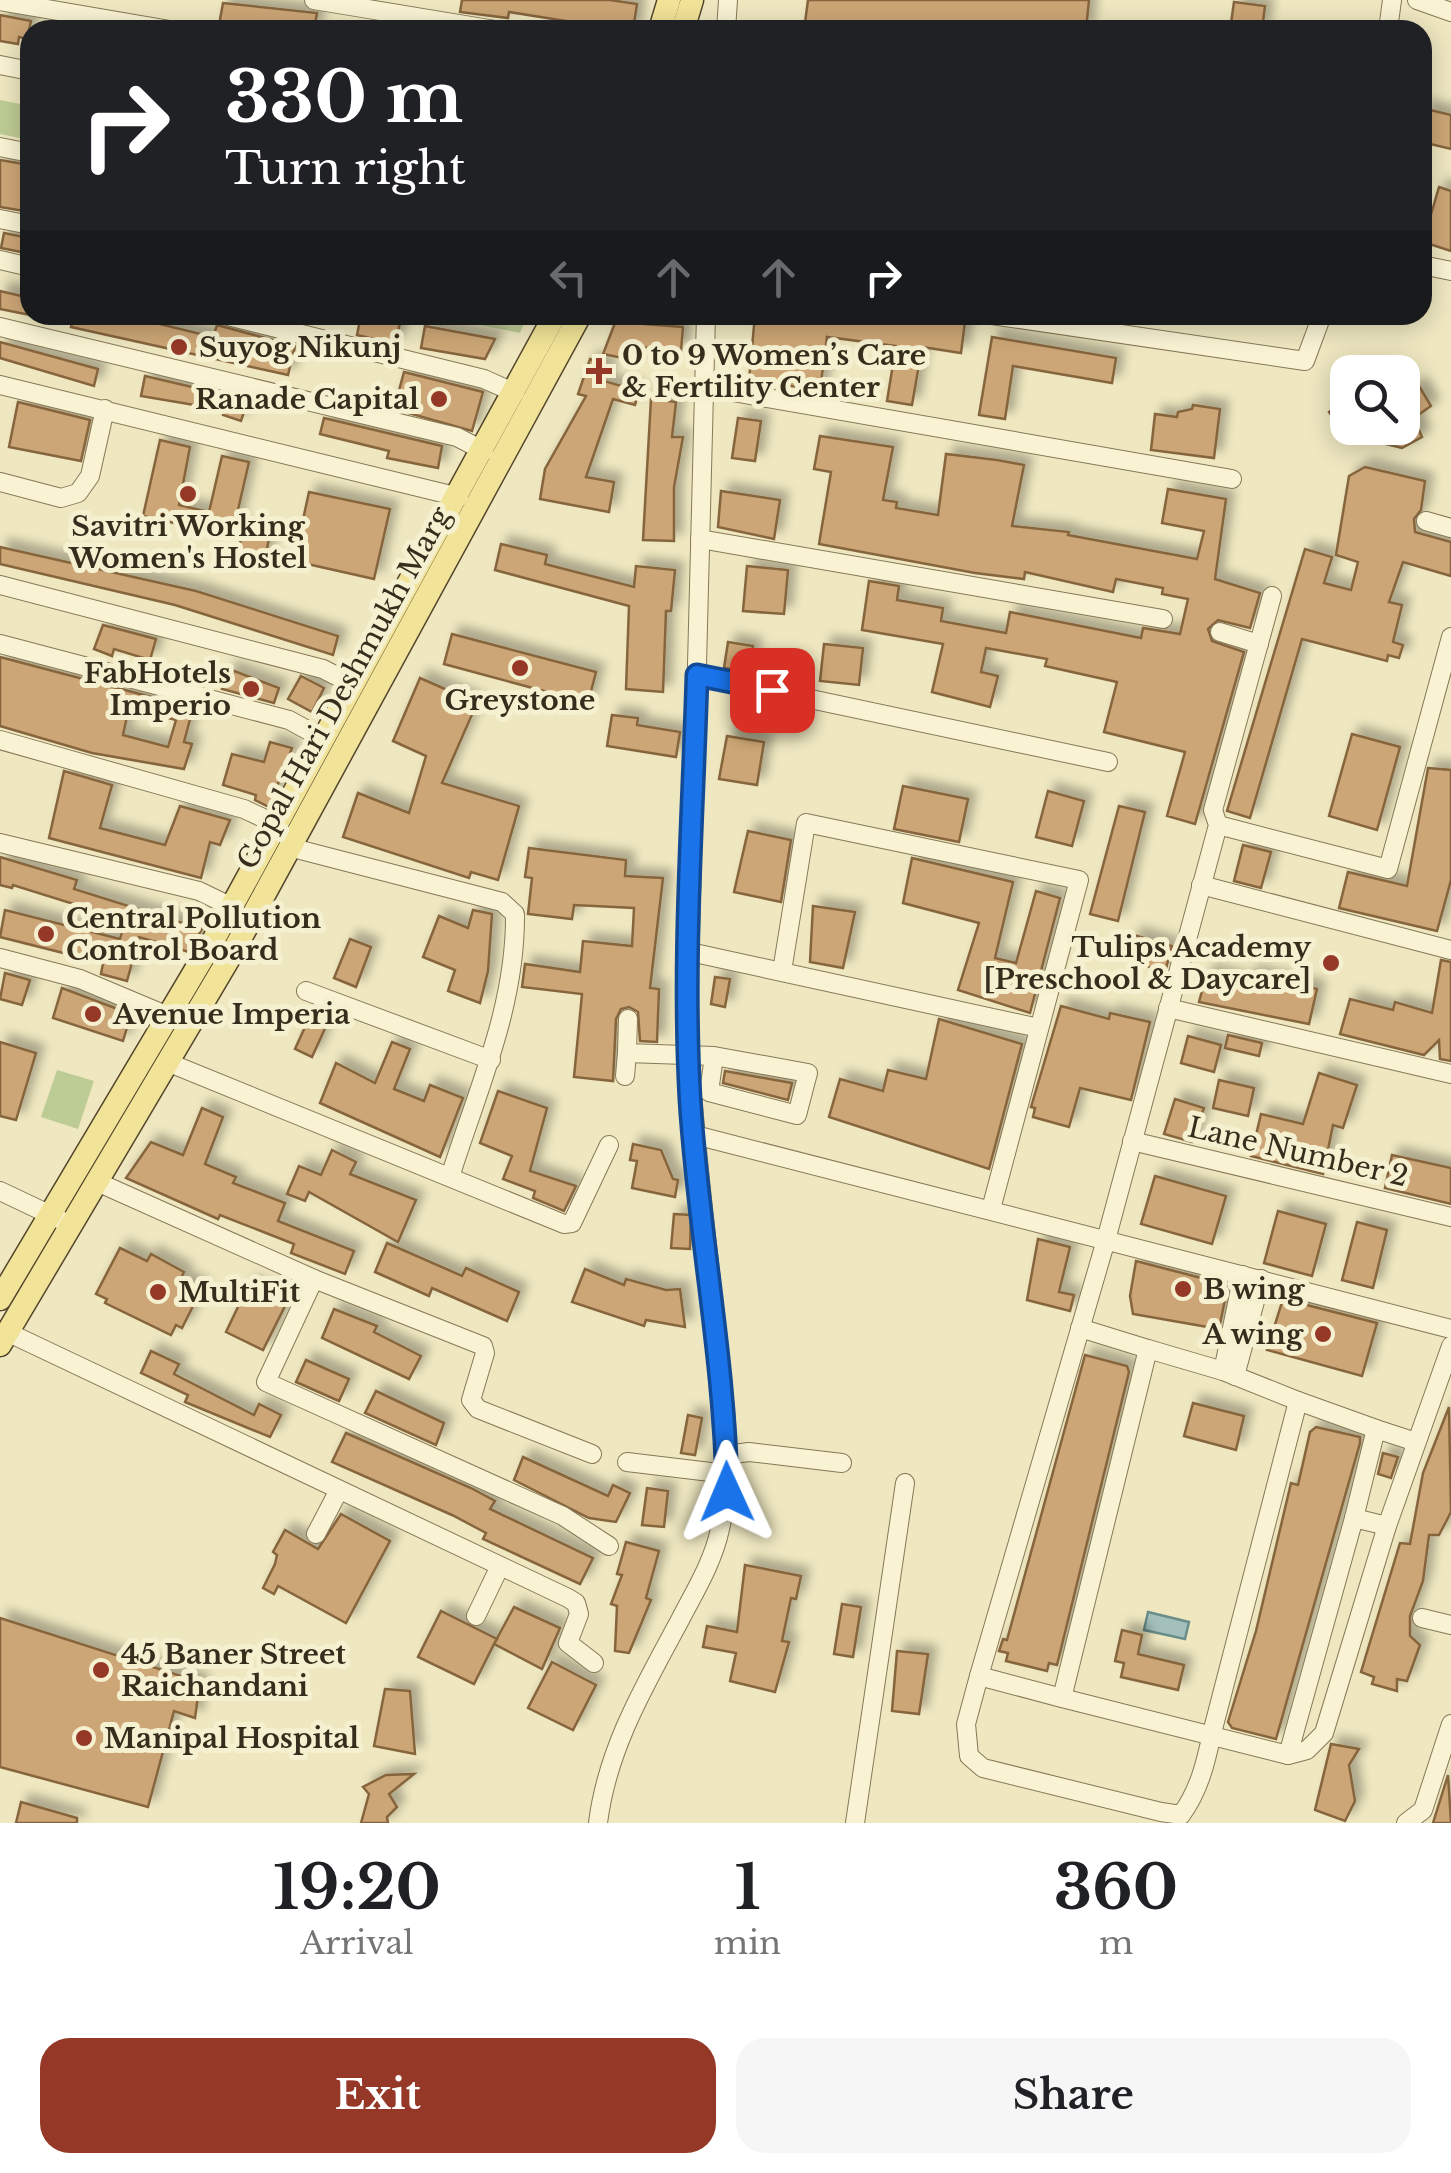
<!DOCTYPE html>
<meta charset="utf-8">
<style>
:root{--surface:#fff;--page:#f6f6f6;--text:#202124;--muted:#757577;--accent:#953828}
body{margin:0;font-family:"Libre Baskerville",serif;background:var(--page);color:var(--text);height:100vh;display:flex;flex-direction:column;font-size:38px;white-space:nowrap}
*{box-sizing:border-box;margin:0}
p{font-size:32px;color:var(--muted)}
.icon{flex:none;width:55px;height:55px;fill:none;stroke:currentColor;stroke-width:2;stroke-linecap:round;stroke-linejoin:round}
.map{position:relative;height:1823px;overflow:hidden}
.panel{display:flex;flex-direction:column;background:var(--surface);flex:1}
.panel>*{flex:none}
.hud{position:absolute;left:20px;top:20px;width:1412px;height:305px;border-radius:30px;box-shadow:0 5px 25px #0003;background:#202124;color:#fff;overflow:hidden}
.buttons{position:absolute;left:1330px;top:355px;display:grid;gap:20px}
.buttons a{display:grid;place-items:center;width:90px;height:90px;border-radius:20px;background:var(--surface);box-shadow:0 5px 25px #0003;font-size:50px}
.pin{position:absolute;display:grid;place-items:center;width:85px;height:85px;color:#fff;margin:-42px;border-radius:20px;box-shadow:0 5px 15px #0006}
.me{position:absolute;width:110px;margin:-55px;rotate:359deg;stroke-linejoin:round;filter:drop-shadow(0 0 8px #0008)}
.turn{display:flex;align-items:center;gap:35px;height:210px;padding:0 40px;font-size:45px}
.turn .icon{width:130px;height:130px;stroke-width:2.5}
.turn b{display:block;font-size:70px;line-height:85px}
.lanes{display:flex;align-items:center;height:95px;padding:0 40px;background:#0003;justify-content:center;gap:50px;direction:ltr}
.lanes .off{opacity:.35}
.eta{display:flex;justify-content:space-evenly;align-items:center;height:170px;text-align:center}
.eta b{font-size:60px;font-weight:700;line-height:70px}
.action{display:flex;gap:20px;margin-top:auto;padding:20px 40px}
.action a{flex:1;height:115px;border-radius:30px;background:var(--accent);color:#fff;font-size:40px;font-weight:700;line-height:115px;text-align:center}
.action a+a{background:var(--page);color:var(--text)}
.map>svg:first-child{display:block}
</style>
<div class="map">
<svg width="1451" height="1823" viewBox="0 0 1451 1823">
<defs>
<filter id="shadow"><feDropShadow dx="8" dy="-8" stdDeviation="5" flood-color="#0004"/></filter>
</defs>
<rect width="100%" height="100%" fill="#eee7c0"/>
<g fill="#bdcb94">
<path d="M0 100 30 106V140L0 134Z"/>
<path d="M431 315H528L520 333Z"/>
<path d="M57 1070 94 1081 78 1129 41 1117Z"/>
</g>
<path fill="#a3c0bc" stroke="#6a8d8a" stroke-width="2.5" d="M1148 1612 1189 1622 1185 1639 1144 1630Z"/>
<g fill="#cca676" stroke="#86653e" stroke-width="2.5" fill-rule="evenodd" filter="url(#shadow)">
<path d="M462 0H610L637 4 633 30H622L509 12 508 18 460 12Z"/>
<path d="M808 0H1089L1086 30H804Z"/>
<path d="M1234 2 1265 6 1262 30H1230Z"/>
<path d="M223 3 317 13 314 30H218Z"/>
<path d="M0 15 31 21 27 39 19 37 18 44 0 41Z"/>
<path d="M1422 108 1451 115V149L1422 142Z"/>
<path d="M0 160 30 165V212L0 207Z"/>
<path d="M1439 187 1451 191V251L1423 242Z"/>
<path d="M4 233 24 237 21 252 1 248Z"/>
<path d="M0 291 30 298V315L0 309Z"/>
<path d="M74 315H123L213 337 217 325 295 346 288 375 71 327Z"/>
<path d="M361 315 401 319 395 344 357 335Z"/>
<path d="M618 315H647L645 324 683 327 681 351 641 347 638 361 603 354Z"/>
<path d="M755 315H915L965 322 961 353 922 347 912 405 887 401 896 346 827 337 820 390 749 380Z"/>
<path d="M425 326 495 339 485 359 421 348Z"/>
<path d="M992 337 1116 358 1112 383 1013 366 1005 419 979 415Z"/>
<path d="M0 342 98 369 94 386 0 358Z"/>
<path d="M590 359 609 366 604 381 639 391 635 405 613 399 586 477 614 482 609 512 540 499 545 469 586 396 578 394Z"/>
<path d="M404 372 483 392 472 431 394 409Z"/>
<path d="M145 376 248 400 241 421 223 415 224 410 141 396Z"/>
<path d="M1419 386 1431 406 1414 418 1422 437 1402 448 1349 435 1350 428H1402V390L1405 394Z"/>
<path d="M1348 397V440L1329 412Z"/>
<path d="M651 399 676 402 672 437H683L674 487V541L643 540Z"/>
<path d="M18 402 90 420 81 461 9 447Z"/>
<path d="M1193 405 1220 409 1214 458 1151 450 1155 414 1177 417 1178 412 1192 409Z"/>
<path d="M324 418 442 446 438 468 387 458 389 451 320 434Z"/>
<path d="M738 418 761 421 755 461 732 458Z"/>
<path d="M820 436 893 447 883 500 897 502 896 508 938 515 946 454 997 460 1024 465 1012 526 1069 532 1068 535 1197 559 1204 531 1162 523 1168 489 1226 499 1215 579 1260 593 1250 628 1218 620 1208 629 1212 641 1244 652 1195 824 1167 816 1185 752 1104 732 1117 682 1045 666 1047 659 986 648 981 672 998 676 990 707 932 692 943 644 862 630 869 581 899 586 897 600 943 608 941 621 1006 633 1010 612 1141 638 1143 628 1180 634 1188 599 1162 594 1163 588 1116 579 1113 592 1025 572 1024 579 975 573 819 544 831 472 814 469Z"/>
<path d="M160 440 190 447 179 505 209 512 222 456 249 462 232 536 143 516Z"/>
<path d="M1365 467 1425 481 1421 510 1414 519 1415 532 1451 542V576L1403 562 1389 602 1402 605 1393 642 1403 645 1399 658 1388 655 1387 661 1302 639 1250 818 1227 811 1305 549 1332 557 1324 583 1351 590 1358 562 1336 555 1349 476Z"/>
<path d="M721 491 780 500 774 539 718 527Z"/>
<path d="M309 492 390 509 374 579 294 561Z"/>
<path d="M243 529 270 534 265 558 238 552Z"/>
<path d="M501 544 547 555 545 564 634 587 636 566 675 570 671 611H666L663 692 626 689 629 606 495 570Z"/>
<path d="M0 547 196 591 338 636 333 655 175 605 0 564Z"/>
<path d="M747 566 788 570 784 614 743 611Z"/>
<path d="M103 625 156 639 150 660 114 649 112 656 94 649Z"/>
<path d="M452 634 596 672 588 703 444 664Z"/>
<path d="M728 642 753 646 749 672 724 668Z"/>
<path d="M824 644 863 648 859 685 820 681Z"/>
<path d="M0 657 193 708 184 742 192 744 184 769 92 753 0 726ZM129 707 176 720 168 747 123 735Z"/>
<path d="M229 669 279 688 274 703 222 689Z"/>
<path d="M301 676 324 688 312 712 288 699Z"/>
<path d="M420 678 477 703 442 783 519 806 498 880 471 872 469 878 343 837 358 793 409 813 426 756 393 741Z"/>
<path d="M612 715 638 718 637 725 680 732 676 757 607 746Z"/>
<path d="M1352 734 1400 747 1377 830 1329 816Z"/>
<path d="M727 736 764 742 757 785 719 779Z"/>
<path d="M270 742 292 748 269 807 255 800 256 795 223 785 232 754 264 762Z"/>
<path d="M1428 768 1451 770V880L1437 931 1339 908 1348 872 1407 886Z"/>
<path d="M64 771 112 785 100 828 165 845 180 806 230 820 220 845 210 842 201 878 49 838Z"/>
<path d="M903 786 968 799 959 842 894 829Z"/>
<path d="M1048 791 1084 801 1072 846 1036 837Z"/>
<path d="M1119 806 1145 812 1118 921 1090 914Z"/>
<path d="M748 831 791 840 781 902 734 892Z"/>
<path d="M1243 845 1271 852 1261 888 1234 881Z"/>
<path d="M529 848 626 860 625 876 663 878 650 988 659 989 657 1042 640 1041 638 1012 629 1007 621 1009 616 1019 613 1081 574 1077 582 994 522 987 525 964 580 972 583 941 632 946 634 908 574 905 572 919 528 914 532 878 525 877Z"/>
<path d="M0 857 77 880 74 889 202 929 189 952 139 937 127 981 101 974 103 963 0 937 5 910 120 939 125 920 13 885 12 888 0 885Z"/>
<path d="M912 858 1013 882 995 958 1016 963 1036 891 1060 898 1030 1013 958 990 979 923 903 903Z"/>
<path d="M813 906 855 912 843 968 810 962Z"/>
<path d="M473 910 492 914 488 971 480 1003 448 991 455 970 423 957 439 916 468 928Z"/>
<path d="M1134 935 1172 946 1165 972 1126 960Z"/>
<path d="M350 939 371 947 356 987 334 978Z"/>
<path d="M1441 960 1451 962V1061L1440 1059 1439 1040 1424 1055 1340 1034 1350 999 1393 1010 1395 1002 1432 1013Z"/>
<path d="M1207 972 1248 983 1250 973 1317 989 1309 1024 1199 1002Z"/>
<path d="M5 973 30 980 22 1005 0 999Z"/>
<path d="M715 977 730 979 725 1007 711 1004Z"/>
<path d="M62 988 131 1014 123 1041 53 1018Z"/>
<path d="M1061 1006 1109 1019 1110 1013 1150 1022 1131 1100 1080 1088 1069 1127 1033 1117 1035 1108 1031 1107Z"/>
<path d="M310 1016 327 1024 312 1057 295 1049Z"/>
<path d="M939 1019 1022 1044 989 1169 829 1117 840 1079 883 1091 888 1070 926 1079Z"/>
<path d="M1228 1035 1262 1043 1259 1056 1225 1048Z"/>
<path d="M1188 1036 1221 1045 1214 1072 1181 1063Z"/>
<path d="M0 1042 36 1053 16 1120 0 1116Z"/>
<path d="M392 1042 410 1049 394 1089 424 1101 430 1085 463 1098 440 1157 320 1103 336 1063 375 1083Z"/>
<path d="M725 1071 792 1083 788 1100 723 1083Z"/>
<path d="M1319 1073 1357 1085 1343 1128 1333 1125 1323 1174 1251 1156 1261 1114 1303 1124Z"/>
<path d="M1219 1080 1254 1088 1248 1116 1213 1108Z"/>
<path d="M498 1091 547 1108 530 1171 576 1186 564 1211 533 1198 535 1191 503 1179 512 1156 480 1143Z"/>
<path d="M1175 1099 1204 1108 1192 1142 1164 1134Z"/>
<path d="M202 1108 223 1117 205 1164 236 1177 233 1183 285 1203 278 1221 354 1251 345 1274 291 1253 294 1244 220 1215 218 1219 126 1178 151 1142 183 1155Z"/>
<path d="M633 1144 661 1150 673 1179 678 1180 675 1197 632 1188 637 1161 630 1160Z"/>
<path d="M332 1150 356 1162 350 1174 416 1200 398 1242 309 1192 305 1201 287 1194 299 1166 321 1175Z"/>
<path d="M1392 1155 1451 1168V1204L1385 1188Z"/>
<path d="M1155 1176 1226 1196 1212 1244 1141 1224Z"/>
<path d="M1278 1211 1326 1224 1312 1276 1264 1263Z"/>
<path d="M674 1214 691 1215 690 1249 671 1248Z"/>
<path d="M1357 1222 1387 1230 1373 1288 1342 1280Z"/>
<path d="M1038 1239 1070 1247 1059 1292 1074 1295 1070 1311 1027 1300Z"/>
<path d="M387 1243 462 1276 466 1268 519 1292 507 1321 432 1288 429 1296 375 1272Z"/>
<path d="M120 1248 147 1261 151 1254 184 1272 181 1278 202 1288 182 1328 176 1325 171 1335 105 1303 107 1299 96 1294Z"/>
<path d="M1136 1261 1228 1285 1219 1329 1133 1314 1130 1296Z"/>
<path d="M585 1269 624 1285 626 1279 666 1290 680 1289 685 1327 646 1320 644 1326 572 1302Z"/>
<path d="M249 1284 287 1302 263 1350 226 1332Z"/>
<path d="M1283 1299 1377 1323 1362 1376 1267 1350Z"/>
<path d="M334 1309 377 1326 374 1332 421 1356 409 1379 322 1338Z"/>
<path d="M151 1351 179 1364 174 1374 254 1415 259 1404 281 1415 270 1437 185 1402 188 1395 141 1373Z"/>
<path d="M1085 1355 1127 1366 1129 1372 1057 1665 1049 1663 1047 1671 1006 1661 1008 1653 999 1651 1003 1639 1007 1640Z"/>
<path d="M306 1360 349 1379 339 1401 296 1382Z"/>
<path d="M376 1391 444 1423 436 1445 365 1413Z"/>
<path d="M1193 1403 1244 1416 1236 1450 1184 1436Z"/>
<path d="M1449 1407 1451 1512 1439 1535H1429L1423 1581 1410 1616V1636L1420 1645 1407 1681 1397 1679V1691L1372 1684 1374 1677 1361 1672 1400 1543 1410 1544 1423 1473Z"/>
<path d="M688 1415 702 1418 695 1455 681 1453Z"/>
<path d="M1316 1427 1360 1437V1443L1276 1739 1232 1728 1228 1722 1256 1631 1291 1483 1298 1485 1310 1432Z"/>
<path d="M346 1433 471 1488 495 1501 490 1509 593 1558 580 1584 483 1539 486 1533 452 1515 332 1462Z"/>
<path d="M1383 1453 1398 1457 1391 1478 1378 1474Z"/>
<path d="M523 1457 608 1496 613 1485 630 1493 616 1522 589 1518 514 1480Z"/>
<path d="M647 1488 668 1491 664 1527 642 1525Z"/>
<path d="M341 1514 390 1541 346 1623 278 1586 274 1594 263 1588 275 1564 277 1555 273 1552 285 1530 318 1549Z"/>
<path d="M626 1542 659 1551 646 1598 651 1600 629 1653 615 1651 617 1606 611 1604 622 1575 617 1574Z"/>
<path d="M745 1565 801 1576 796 1599 791 1598 782 1641 789 1642 775 1692 730 1681 736 1653 703 1647 707 1626 737 1632Z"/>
<path d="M842 1604 861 1607 853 1657 834 1654Z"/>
<path d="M514 1607 560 1628 542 1669 494 1644 474 1684 418 1657 441 1611 497 1639 494 1644Z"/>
<path d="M0 1618 200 1682 195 1718 174 1711 148 1807 0 1767Z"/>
<path d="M1122 1630 1142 1635 1138 1654 1184 1665 1178 1690 1121 1677 1124 1663 1115 1661Z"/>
<path d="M897 1651 928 1654 919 1714 892 1711Z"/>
<path d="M552 1662 596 1685 573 1730 528 1708Z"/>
<path d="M385 1689 410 1691 415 1754 374 1746Z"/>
<path d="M1331 1744 1359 1749 1349 1765 1355 1801 1345 1821 1315 1810Z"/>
<path d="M414 1774 389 1794 397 1807 387 1817 388 1823H361L369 1794 363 1787 386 1775Z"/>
<path d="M1448 1775 1451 1823H1433Z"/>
<path d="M21 1802 77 1818V1823H16Z"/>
</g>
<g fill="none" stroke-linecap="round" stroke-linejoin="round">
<g stroke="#877858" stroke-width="20">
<g id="minor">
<path d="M314 0 495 30"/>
<path d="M1417 0 1451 12"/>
<path d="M0 1 170 30"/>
<path d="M726 30 728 0"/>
<path d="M1388 30 1392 0"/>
<path d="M0 65 30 71"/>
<path d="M0 147 30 153"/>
<path d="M0 219 30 225"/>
<path d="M0 260 30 267"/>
<path d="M1422 265 1451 271"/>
<path d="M224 315 484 379 515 393"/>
<path d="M992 315 1305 361 1322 315"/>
<path d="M0 327 457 437 484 451"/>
<path d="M0 385 459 497"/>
<path d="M704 387 1232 479"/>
<path d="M0 482 61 498 78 493 90 476 105 409"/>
<path d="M1426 521 1451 528"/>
<path d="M700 539 1163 619"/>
<path d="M0 585 323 669 352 684"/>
<path d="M1220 632 1259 644"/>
<path d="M0 644 289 720 322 738"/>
<path d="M697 675 1108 762"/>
<path d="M0 740 244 809 276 824"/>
<path d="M1218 825 1388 869 1451 637"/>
<path d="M0 843 199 891 232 907"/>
<path d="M289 847 502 902 515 914C516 1007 477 1091 450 1177"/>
<path d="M1201 885 1451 950"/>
<path d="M690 952 1039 1028"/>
<path d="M0 958 80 979 168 1016"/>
<path d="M782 971 806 823 1079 880 991 1209"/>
<path d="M306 991 491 1060"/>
<path d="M1168 1008 1451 1074"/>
<path d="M628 1019 627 1053 714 1056 808 1073 797 1115 709 1092 714 1056"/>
<path d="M167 1062 564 1224 572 1223 609 1145"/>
<path d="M625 1076 627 1053"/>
<path d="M695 1135 1451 1329"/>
<path d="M1132 1141 1451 1217"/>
<path d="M95 1181 314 1279 266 1382 563 1516 609 1546"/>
<path d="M0 1191 59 1219"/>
<path d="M314 1279 483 1346 485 1353 471 1400 478 1409 592 1454"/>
<path d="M1080 1328 1148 1349"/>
<path d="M7 1332 568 1598 576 1603 579 1614 568 1643 594 1663"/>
<path d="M1223 1371 1243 1275"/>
<path d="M1235 1376 1261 1279"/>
<path d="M1298 1401 1376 1429 1354 1518"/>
<path d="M1376 1429 1416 1442"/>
<path d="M726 1455 749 1452 842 1463"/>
<path d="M627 1462 727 1474"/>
<path d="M316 1534 339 1490"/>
<path d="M476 1616 500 1566"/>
<path d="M1422 1618 1451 1625"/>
<path d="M979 1676 966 1724 969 1756 983 1768 1161 1812 1181 1815C1199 1791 1206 1762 1212 1733L1298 1401 1223 1371 1148 1349 1062 1698 1288 1755 1307 1750 1324 1733 1387 1526 1451 1346"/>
<path d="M1062 1698 979 1676 1106 1240 1218 825 1213 810 1272 596"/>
<path d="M1288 1755 1354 1518 1387 1526"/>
<path d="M598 1823C607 1749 645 1685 680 1620 695 1591 713 1562 720 1529 736 1461 722 1386 715 1317 704 1216 691 1115 688 1014L706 315"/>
<path d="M855 1823 905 1483"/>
<path d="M1406 1823 1423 1810 1451 1724"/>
</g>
</g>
<g stroke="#54452d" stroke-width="25">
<g id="major">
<path d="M660 30 669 0"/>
<path d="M683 30 692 0"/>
<path d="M0 1299 214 939 555 315"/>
<path d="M0 1345 234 950 580 315"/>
</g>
</g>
<use href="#minor" stroke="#f9f3d3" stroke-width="18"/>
<use href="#major" stroke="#f1e397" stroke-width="22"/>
</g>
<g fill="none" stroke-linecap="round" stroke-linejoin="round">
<g stroke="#114b97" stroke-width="25">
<path id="route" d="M727 1492C725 1360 698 1231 690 1099 682 959 693 816 697 675L772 690"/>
</g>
<use href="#route" stroke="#1a73e8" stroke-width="18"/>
</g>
<g fill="#953828" stroke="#f5f0d0" stroke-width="4">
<circle cx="179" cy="347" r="10"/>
<path d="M594 356h10v10h10v10h-10v10h-10v-10h-10v-10h10z"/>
<circle cx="439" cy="399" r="10"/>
<circle cx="188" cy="494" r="10"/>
<circle cx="520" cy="668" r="10"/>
<circle cx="251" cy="689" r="10"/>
<circle cx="46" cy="934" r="10"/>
<circle cx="1331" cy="963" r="10"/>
<circle cx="93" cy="1014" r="10"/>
<circle cx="1183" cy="1289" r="10"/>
<circle cx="158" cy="1292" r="10"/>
<circle cx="1323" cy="1334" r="10"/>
<circle cx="101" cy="1670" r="10"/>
<circle cx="84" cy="1738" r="10"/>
</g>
<g text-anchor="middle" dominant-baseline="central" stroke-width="10" stroke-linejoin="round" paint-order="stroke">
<g font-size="28" font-weight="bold" fill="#362d1d" stroke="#f5f0d0" text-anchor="start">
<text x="199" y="347">Suyog Nikunj</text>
<text x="622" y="355">0 to 9 Women’s Care<tspan x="622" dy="32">&amp; Fertility Center</tspan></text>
<text x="419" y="399" text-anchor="end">Ranade Capital</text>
<text x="188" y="526" text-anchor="middle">Savitri Working<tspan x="188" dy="32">Women's Hostel</tspan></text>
<text x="231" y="673" text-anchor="end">FabHotels<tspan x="231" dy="32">Imperio</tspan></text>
<text x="520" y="700" text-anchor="middle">Greystone</text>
<text x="66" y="918">Central Pollution<tspan x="66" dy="32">Control Board</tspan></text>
<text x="1311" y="947" text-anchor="end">Tulips Academy<tspan x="1311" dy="32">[Preschool &amp; Daycare]</tspan></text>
<text x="113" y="1014">Avenue Imperia</text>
<text x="1203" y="1289">B wing</text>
<text x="178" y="1292">MultiFit</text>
<text x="1303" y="1334" text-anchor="end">A wing</text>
<text x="121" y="1654">45 Baner Street<tspan x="121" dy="32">Raichandani</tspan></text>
<text x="104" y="1738">Manipal Hospital</text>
</g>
<g font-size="28" fill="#362d1d" stroke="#f5f0d0">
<text transform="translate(344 688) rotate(-61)">Gopal Hari Deshmukh Marg</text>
<text transform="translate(1298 1152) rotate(13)">Lane Number 2</text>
</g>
</g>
</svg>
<div class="buttons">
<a><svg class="icon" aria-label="search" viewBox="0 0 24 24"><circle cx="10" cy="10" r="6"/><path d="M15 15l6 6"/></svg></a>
</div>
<div class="pin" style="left:772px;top:690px;background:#d93025"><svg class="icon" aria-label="arrive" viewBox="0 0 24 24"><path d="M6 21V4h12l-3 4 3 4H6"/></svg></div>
<svg class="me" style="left:727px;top:1492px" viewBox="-20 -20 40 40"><path d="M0-17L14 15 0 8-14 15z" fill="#1a73e8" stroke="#fff" stroke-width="4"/></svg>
<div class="hud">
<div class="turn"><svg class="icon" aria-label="right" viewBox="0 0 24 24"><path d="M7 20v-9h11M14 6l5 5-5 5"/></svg><div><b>330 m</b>Turn right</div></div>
<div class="lanes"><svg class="icon off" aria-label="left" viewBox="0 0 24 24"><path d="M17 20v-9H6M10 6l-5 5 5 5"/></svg><svg class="icon off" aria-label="ahead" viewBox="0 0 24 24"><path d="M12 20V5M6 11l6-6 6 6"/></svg><svg class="icon off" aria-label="ahead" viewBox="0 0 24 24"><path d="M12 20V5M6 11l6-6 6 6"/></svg><svg class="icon" aria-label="right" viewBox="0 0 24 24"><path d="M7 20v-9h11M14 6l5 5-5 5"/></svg></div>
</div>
</div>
<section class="panel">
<div class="eta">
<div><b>19:20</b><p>Arrival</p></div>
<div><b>1</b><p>min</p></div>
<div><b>360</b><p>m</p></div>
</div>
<div class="action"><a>Exit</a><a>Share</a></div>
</section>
